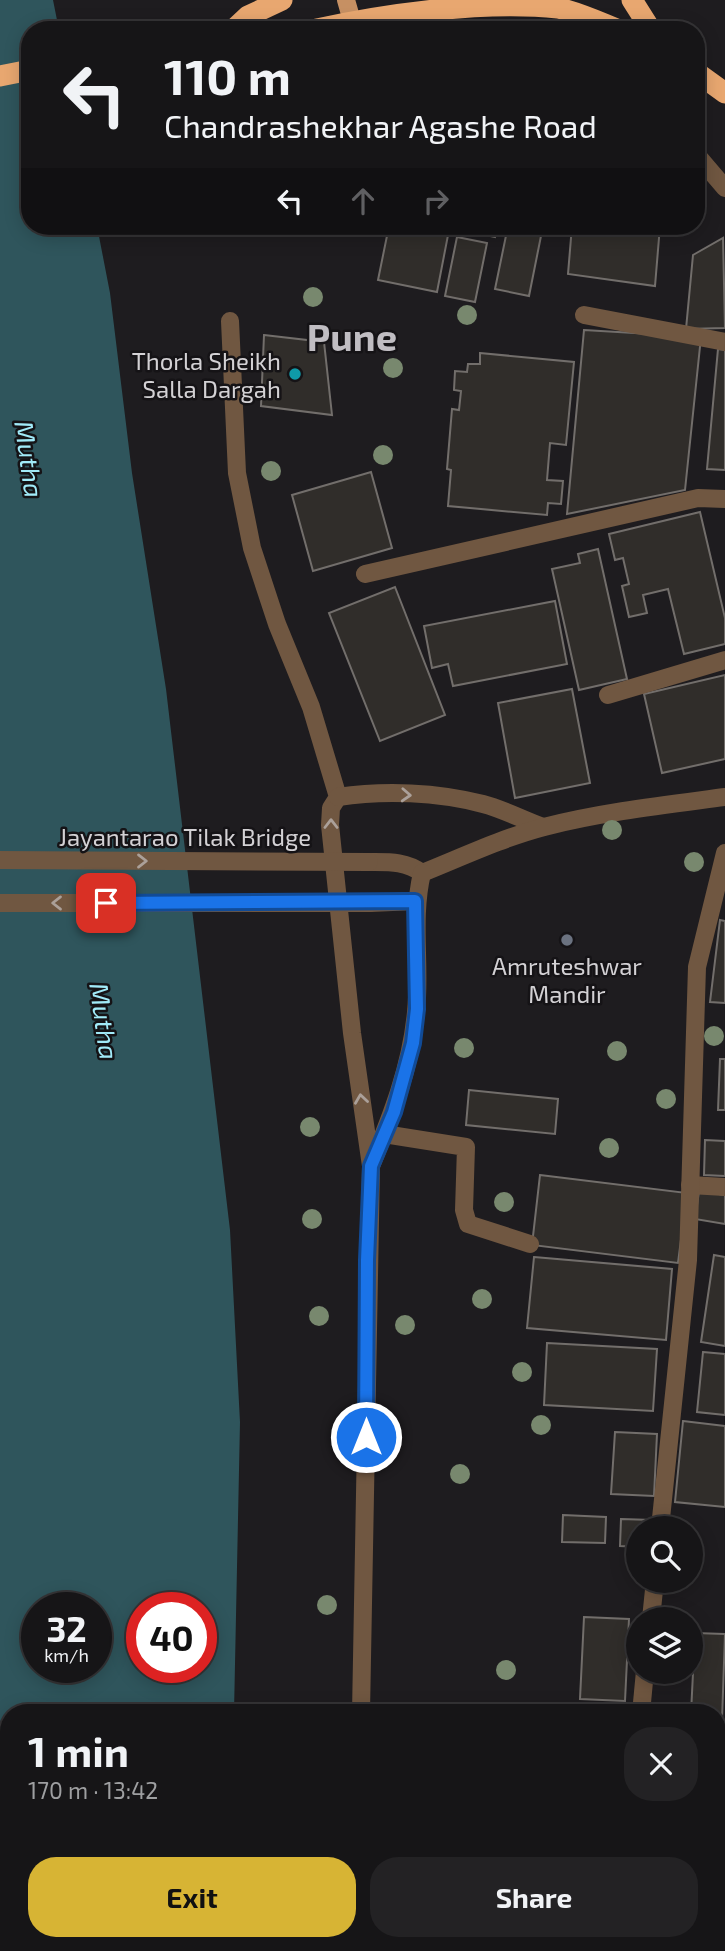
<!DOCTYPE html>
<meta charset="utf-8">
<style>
:root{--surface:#161517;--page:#232224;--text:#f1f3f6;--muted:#9e9fa1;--line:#353436;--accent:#d7b434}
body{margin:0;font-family:"Exo 2",sans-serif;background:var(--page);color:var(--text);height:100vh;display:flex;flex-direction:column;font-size:26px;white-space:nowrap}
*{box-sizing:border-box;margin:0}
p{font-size:23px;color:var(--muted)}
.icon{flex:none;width:38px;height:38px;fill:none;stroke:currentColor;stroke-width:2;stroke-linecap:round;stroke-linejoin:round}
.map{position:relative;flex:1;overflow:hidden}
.details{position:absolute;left:0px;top:1704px;width:726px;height:247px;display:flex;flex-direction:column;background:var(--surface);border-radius:28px 28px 0 0;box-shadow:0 4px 18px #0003,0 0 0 2px var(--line)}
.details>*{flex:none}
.banner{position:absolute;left:21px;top:21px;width:684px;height:214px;border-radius:28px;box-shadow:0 4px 18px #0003,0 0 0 2px var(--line);background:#161517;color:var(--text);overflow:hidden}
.tools{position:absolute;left:626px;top:1516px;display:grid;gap:14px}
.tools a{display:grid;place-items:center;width:77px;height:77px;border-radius:50%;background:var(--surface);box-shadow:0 4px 18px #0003,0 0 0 2px var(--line);font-size:35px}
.speed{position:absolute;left:21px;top:1592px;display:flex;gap:14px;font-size:35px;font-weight:700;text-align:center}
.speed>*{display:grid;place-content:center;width:91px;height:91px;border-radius:50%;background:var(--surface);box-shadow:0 4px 18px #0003,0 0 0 2px var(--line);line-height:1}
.speed small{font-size:18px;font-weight:400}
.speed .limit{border:10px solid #d22;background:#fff;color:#111}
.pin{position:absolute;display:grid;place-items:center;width:60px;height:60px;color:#fff;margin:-30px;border-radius:14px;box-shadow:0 4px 10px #0006}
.me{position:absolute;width:77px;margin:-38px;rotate:0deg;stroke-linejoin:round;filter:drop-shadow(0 0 5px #0008)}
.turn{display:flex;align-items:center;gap:24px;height:147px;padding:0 28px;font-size:32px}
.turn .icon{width:91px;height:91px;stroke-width:2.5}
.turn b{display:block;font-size:49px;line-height:60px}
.lanes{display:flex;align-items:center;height:66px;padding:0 28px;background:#0003;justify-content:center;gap:35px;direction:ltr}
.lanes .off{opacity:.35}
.round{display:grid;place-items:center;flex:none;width:74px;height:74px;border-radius:28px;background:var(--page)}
.headline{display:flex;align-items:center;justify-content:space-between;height:119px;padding:0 28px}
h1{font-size:42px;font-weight:700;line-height:52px}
.cta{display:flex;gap:14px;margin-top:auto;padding:14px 28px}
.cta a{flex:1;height:80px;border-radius:28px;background:var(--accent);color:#111;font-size:28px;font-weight:700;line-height:80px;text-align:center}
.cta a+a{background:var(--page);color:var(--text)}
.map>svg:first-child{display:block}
</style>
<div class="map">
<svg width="725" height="1951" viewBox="0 0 725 1951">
<rect width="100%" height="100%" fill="#1e1c1f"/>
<path fill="#2f555c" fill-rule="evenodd" d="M0 0H53L59 30H30V226H97L110 293 132 473 166 689 230 1230 240 1422 234 1713H9V1942H230L229 1951H0ZM37 1608H96V1668H37ZM142 1608H201V1668H142Z"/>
<g fill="#302d2a" stroke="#726e6b" stroke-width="2">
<path d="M389 226H431L449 230 437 292 378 280Z"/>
<path d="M473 226H497L495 237 472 232Z"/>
<path d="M508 226H543L529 296 495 289Z"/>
<path d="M572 226H660L655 286 568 274Z"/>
<path d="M457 237 487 243 475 302 445 296Z"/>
<path d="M723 238 725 328 686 329 693 255Z"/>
<path d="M584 330 701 337 685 490 567 514Z"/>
<path d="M264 335 324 342 332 415 261 406Z"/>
<path d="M718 349 725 350V470L707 469Z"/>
<path d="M480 353 574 362 566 445 550 443 547 480 563 481 561 504 548 503 547 515 448 506 451 470 447 469 452 409 459 410 461 391 454 390 455 371 467 372 468 364H480Z"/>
<path d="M371 472 392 548 313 571 292 495Z"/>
<path d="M700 512 725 618V644L684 654 668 589 643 595 647 613 629 617 622 586 629 584 623 558 615 560 609 534Z"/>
<path d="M598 549 627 679 579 690 552 569 580 563 578 554Z"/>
<path d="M395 587 445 715 380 741 329 613Z"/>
<path d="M555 601 567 664 453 686 448 664 432 668 424 626Z"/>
<path d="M725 675V759L662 773 644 694Z"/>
<path d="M572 689 590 783 515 798 498 703Z"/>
<path d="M720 920 725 921V1003L710 1002Z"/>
<path d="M720 1059H725V1110H718Z"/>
<path d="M469 1090 558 1099 555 1134 466 1125Z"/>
<path d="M705 1140 725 1141V1176L704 1175Z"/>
<path d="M540 1175 687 1193 678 1263 532 1245Z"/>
<path d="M699 1191 725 1195V1224L695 1219Z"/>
<path d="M714 1255 725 1257V1346L701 1342Z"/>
<path d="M534 1257 672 1269 666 1340 527 1328Z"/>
<path d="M547 1343 657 1349 653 1411 544 1405Z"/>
<path d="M703 1352 725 1354V1415L697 1412Z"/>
<path d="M683 1421 725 1426V1507L675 1502Z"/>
<path d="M615 1432 657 1434 654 1496 611 1494Z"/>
<path d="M563 1515 606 1517 605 1543 562 1542Z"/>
<path d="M621 1519 652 1520V1528H639V1547L620 1546Z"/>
<path d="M584 1617 629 1619 625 1701 580 1699Z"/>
<path d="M695 1633 725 1634 719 1806 718 1713H691Z"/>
<path d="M518 1708 621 1713H518Z"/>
<path d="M718 1840 725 1841V1874H718Z"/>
<path d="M718 1882 725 1884V1933L718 1931Z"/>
<path d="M544 1942H555L591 1951H542Z"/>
</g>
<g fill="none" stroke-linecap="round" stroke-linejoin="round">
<g stroke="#705741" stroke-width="18">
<path d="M696 154 725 188"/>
<path d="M584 315 725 342"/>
<path d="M230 321 237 473 252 548 277 624 311 707 338 797 331 808 330 825 352 1033 371 1166"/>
<path d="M365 574 698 498 725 499"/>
<path d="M608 695 725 660"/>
<path d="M338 797C384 790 437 792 483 804 503 809 523 820 543 827"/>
<path d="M369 862C389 862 406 861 422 873"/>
<path d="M422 873C462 857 502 838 544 827 603 812 665 805 725 797"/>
<path d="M370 903 415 901"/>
<path d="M384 1134 466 1147 464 1210 468 1224 530 1244"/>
<path d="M690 1185 725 1187"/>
<path d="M660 1528 688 1260 697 967 725 853"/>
<path d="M651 1619 655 1580"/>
<path d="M361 1713 371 1166C391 1117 411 1067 416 1012 421 965 411 920 422 873"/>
<path d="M641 1713 645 1671"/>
<path d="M718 1821 725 1822"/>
<path d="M706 1942 710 1951"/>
<path d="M355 1951V1942"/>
</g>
<path stroke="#c69063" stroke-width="18" d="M346 0 352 21"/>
<g stroke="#e8a770" stroke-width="21">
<path d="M632 0 651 30"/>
<path d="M233 30 248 16 282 0"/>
<path d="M312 30C385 14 484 0 558 8 578 12 599 22 619 30"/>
<path d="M696 72 725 93"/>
<path d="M0 76 30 70"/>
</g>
<g stroke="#705741" stroke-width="18">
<path d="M0 860 369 862"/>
<path d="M0 903H370"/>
</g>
</g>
<g fill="#78886e">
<circle cx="313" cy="297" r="10"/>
<circle cx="467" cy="315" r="10"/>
<circle cx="393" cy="368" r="10"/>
<circle cx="383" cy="455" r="10"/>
<circle cx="271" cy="471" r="10"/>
<circle cx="612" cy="830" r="10"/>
<circle cx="694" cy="862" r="10"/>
<circle cx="714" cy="1036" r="10"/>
<circle cx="464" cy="1048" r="10"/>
<circle cx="617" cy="1051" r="10"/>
<circle cx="666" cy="1099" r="10"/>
<circle cx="310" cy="1127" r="10"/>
<circle cx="609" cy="1148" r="10"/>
<circle cx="504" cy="1202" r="10"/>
<circle cx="312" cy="1219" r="10"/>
<circle cx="482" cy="1299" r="10"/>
<circle cx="319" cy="1316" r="10"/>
<circle cx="405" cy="1325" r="10"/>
<circle cx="522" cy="1372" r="10"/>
<circle cx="541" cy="1425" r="10"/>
<circle cx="460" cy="1474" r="10"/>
<circle cx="327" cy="1605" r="10"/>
<circle cx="506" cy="1670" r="10"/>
</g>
<defs><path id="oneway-chevron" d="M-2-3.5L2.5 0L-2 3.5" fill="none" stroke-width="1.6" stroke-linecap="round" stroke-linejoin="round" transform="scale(1.75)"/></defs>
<g stroke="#aba099">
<use href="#oneway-chevron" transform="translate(406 795) rotate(3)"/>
<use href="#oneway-chevron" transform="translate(331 824) rotate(-90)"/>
<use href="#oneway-chevron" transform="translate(142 861)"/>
<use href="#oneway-chevron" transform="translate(57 903) rotate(-180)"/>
<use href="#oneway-chevron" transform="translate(361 1099) rotate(-98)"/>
</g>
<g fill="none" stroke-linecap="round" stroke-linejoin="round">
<g stroke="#114b97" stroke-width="18">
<path id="route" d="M106 903 415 901 417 1009 413 1043 394 1112 371 1166 367 1260 366 1437"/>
</g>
<use href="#route" stroke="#1a73e8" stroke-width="12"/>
</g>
<circle fill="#0f9aa8" stroke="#151316" stroke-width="2.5" cx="295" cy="374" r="7"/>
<circle fill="#6b7280" stroke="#151316" stroke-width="2.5" cx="567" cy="940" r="7"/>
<g text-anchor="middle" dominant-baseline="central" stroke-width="5" stroke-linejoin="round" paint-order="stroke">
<g font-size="24" fill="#d3d1d4" stroke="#151316" text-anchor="end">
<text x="281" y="360">Thorla Sheikh<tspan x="281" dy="28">Salla Dargah</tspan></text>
<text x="567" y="965" text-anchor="middle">Amruteshwar<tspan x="567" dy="28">Mandir</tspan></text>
</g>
<g font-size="24" fill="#d3d1d4" stroke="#151316">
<text x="185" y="836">Jayantarao Tilak Bridge</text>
</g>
<g font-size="26" font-style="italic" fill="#a1eaf8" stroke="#151316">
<text transform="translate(30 459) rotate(82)">Mutha</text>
<text transform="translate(105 1021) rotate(82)">Mutha</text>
</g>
<g font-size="38" font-weight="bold" fill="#c0bdc2" stroke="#151316">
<text x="352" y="336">Pune</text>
</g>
</g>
</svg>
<div class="tools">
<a><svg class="icon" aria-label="search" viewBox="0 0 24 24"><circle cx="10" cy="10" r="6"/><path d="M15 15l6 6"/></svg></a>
<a><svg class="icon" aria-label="layers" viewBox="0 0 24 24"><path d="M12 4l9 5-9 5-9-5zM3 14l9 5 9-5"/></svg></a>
</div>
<div class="speed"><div>32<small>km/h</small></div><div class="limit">40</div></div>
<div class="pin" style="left:106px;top:903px;background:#d93025"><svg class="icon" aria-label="arrive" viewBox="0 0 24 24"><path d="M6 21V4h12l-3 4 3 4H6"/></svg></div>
<svg class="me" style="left:366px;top:1437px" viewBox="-20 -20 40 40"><circle r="17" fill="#1a73e8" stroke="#fff" stroke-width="3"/><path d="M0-11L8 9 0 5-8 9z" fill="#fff"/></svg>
<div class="banner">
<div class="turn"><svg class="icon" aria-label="left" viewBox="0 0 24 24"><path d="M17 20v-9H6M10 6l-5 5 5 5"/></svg><div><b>110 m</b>Chandrashekhar Agashe Road</div></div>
<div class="lanes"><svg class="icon" aria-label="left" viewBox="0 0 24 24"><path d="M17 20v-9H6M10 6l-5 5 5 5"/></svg><svg class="icon off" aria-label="ahead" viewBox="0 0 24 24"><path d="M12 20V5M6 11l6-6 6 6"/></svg><svg class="icon off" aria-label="right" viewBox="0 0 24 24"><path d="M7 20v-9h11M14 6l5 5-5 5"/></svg></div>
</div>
<section class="details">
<div class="headline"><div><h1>1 min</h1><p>170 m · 13:42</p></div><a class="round"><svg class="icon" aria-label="close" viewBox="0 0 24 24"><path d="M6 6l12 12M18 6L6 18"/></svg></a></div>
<div class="cta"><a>Exit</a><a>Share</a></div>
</section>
</div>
